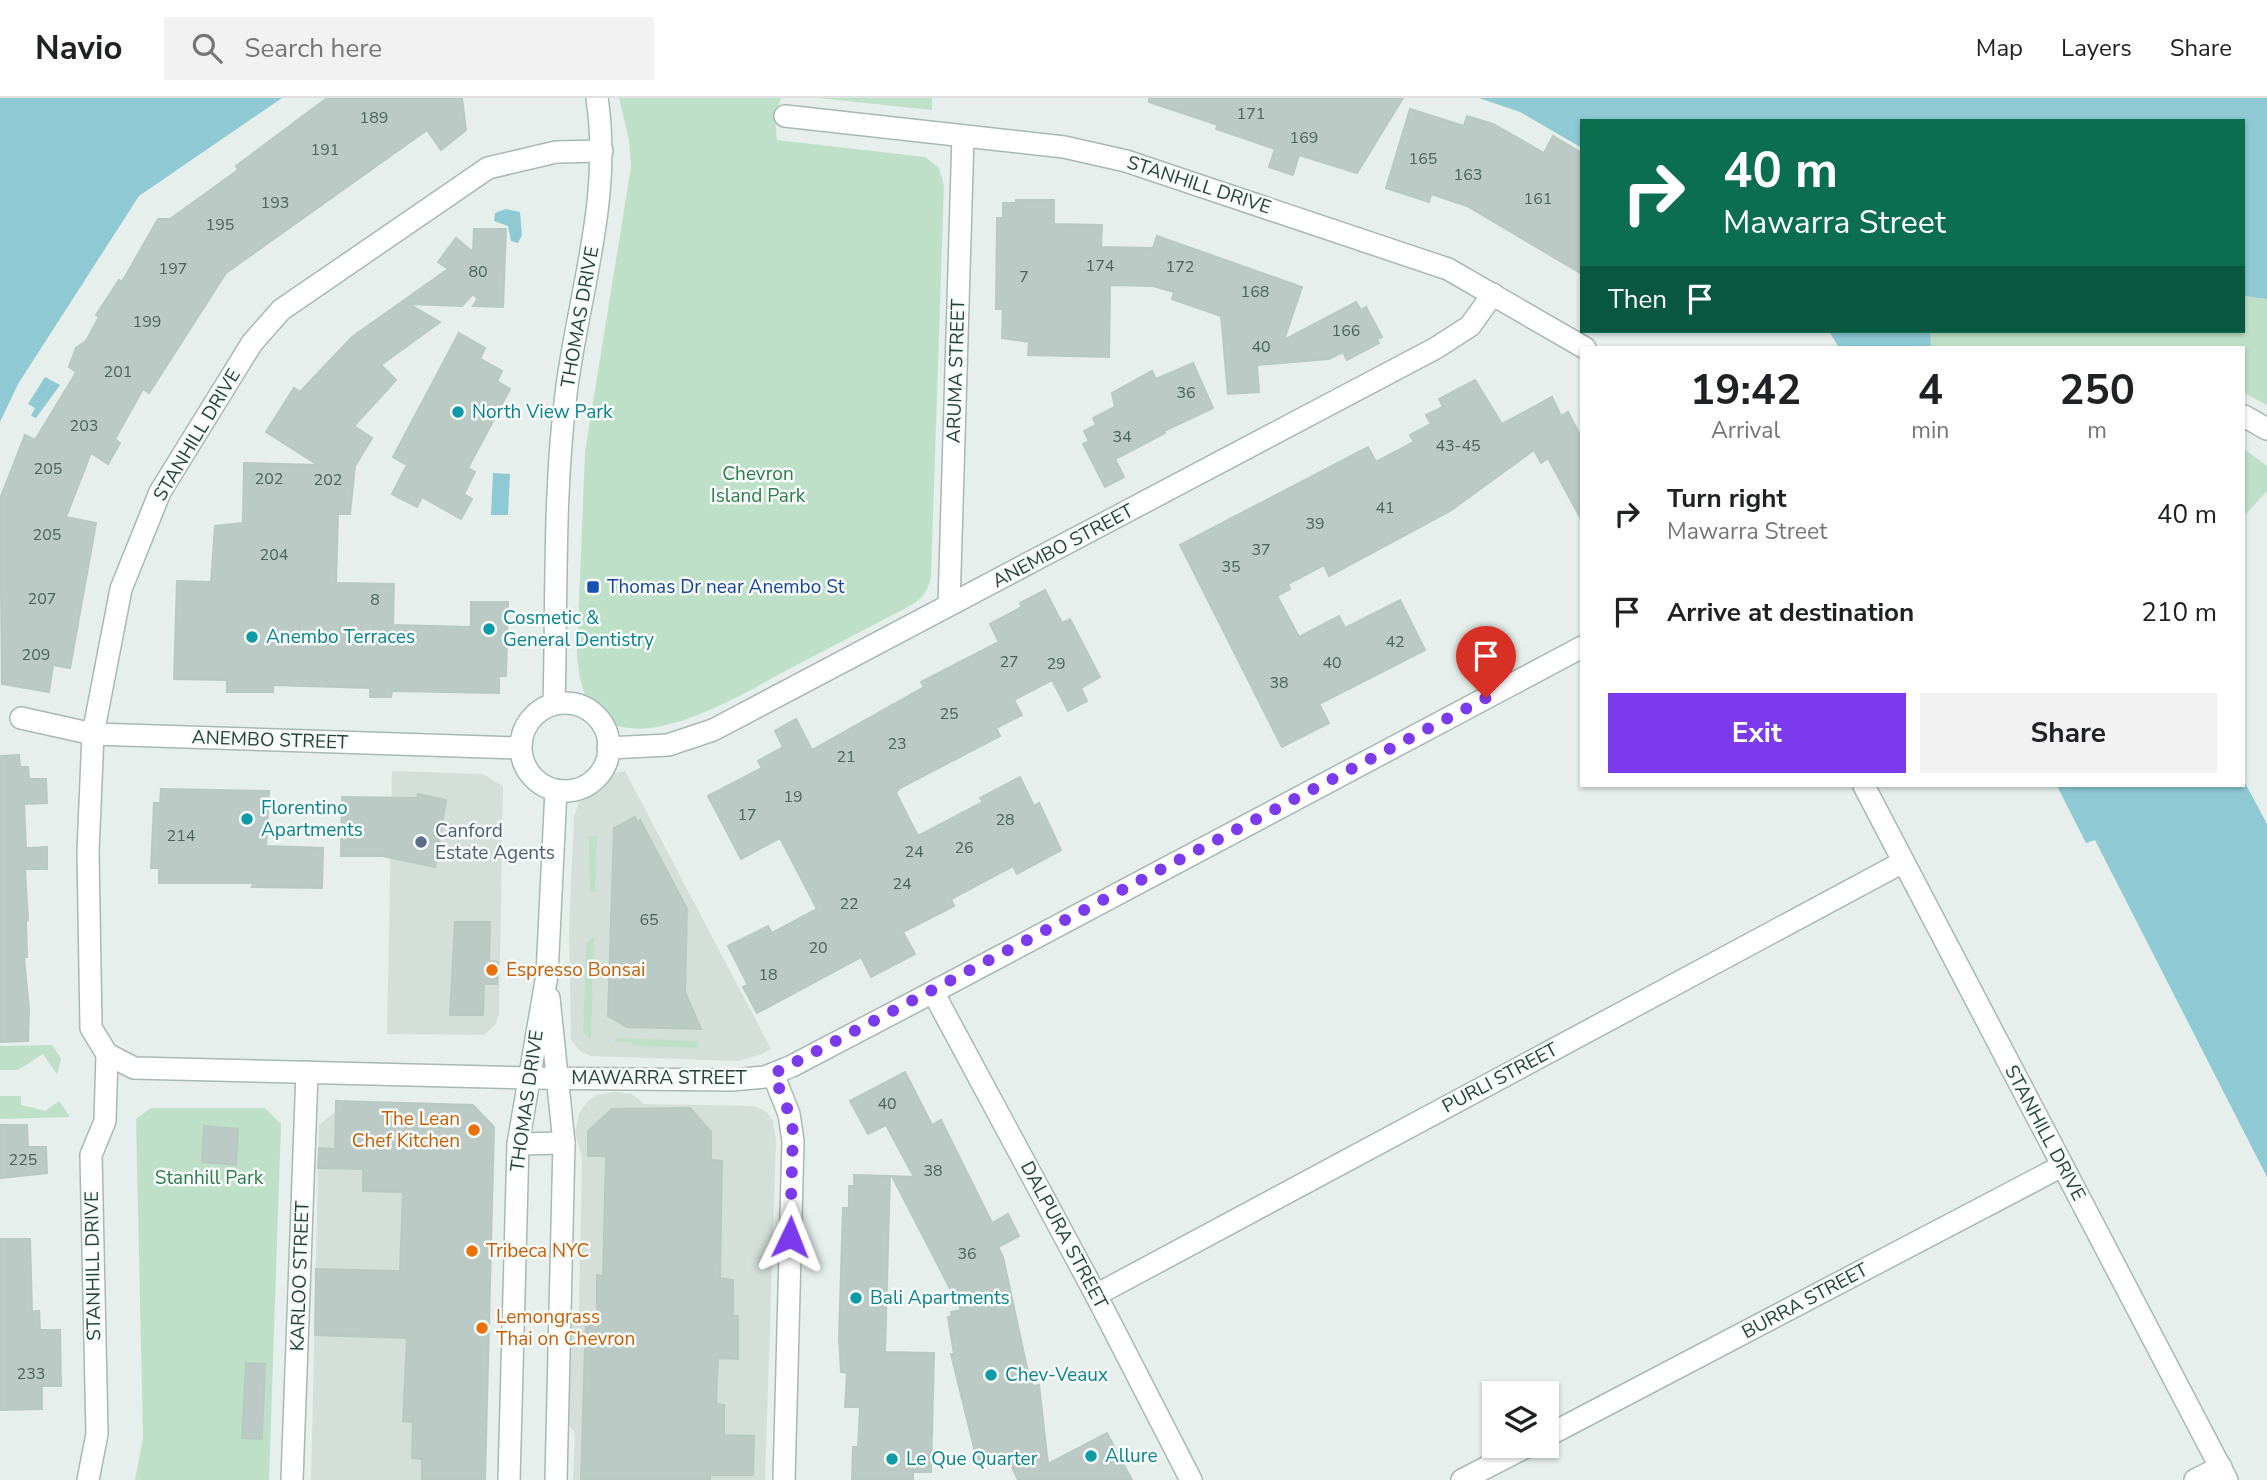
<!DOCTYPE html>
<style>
:root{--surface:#fff;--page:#f2f2f2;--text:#202124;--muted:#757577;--line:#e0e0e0;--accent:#7c3aed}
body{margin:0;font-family:"Nunito Sans",sans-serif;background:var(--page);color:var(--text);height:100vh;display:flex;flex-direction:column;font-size:26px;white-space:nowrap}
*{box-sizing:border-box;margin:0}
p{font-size:23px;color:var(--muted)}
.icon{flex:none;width:38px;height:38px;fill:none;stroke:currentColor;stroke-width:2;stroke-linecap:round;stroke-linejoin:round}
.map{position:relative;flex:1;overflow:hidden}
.side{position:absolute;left:1580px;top:248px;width:665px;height:441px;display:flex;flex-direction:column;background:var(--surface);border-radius:0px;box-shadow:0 2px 5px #0004}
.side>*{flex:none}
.hud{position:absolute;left:1580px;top:21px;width:665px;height:214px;border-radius:0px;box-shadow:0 2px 5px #0004;background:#0b6e4f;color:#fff;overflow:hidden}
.tools{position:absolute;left:1482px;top:1283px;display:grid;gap:14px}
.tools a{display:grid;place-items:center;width:77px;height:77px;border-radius:0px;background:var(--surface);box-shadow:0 2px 5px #0004;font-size:35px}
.pin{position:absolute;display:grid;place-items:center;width:60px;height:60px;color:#fff;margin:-72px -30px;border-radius:50% 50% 50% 0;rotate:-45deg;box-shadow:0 0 7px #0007}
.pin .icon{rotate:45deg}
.me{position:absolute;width:77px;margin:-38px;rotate:2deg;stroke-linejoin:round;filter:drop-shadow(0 0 5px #0008)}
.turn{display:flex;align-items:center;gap:24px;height:147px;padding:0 28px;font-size:32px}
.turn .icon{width:91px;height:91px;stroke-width:2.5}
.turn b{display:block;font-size:49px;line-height:60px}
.then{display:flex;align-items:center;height:66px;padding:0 28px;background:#0003;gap:14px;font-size:26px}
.eta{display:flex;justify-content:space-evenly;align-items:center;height:119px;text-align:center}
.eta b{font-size:42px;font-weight:700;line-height:49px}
.primary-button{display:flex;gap:14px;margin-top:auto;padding:14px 28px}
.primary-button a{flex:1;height:80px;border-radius:0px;background:var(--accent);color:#fff;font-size:28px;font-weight:700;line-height:80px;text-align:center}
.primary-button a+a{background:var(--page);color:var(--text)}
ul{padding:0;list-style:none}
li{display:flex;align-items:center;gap:21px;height:98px;padding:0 28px}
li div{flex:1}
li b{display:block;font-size:26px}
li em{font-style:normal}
header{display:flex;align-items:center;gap:42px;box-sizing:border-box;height:98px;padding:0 35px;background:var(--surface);border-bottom:2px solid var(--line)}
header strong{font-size:33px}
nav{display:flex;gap:38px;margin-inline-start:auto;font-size:24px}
.search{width:490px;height:63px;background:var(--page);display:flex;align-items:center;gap:18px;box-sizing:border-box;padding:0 24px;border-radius:0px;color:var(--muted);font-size:26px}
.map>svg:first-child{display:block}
</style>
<header>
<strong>Navio</strong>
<div class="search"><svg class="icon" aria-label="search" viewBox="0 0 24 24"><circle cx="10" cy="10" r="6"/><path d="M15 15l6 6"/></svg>Search here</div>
<nav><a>Map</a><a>Layers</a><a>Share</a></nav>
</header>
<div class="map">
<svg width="2267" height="1382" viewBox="0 0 2267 1382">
<rect width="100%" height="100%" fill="#e6efeb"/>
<g fill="#d4dfda">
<path d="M392 673 483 676 503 688 499 916 495 927 484 937 387 936Z"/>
<path d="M625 673 771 951 762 956 738 963 591 958 581 954 571 942 569 831 574 719 581 699 590 688 610 676Z"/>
<path d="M615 994 632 996 644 1006 754 1008 766 1013 773 1023 776 1043 765 1382H573L575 1335 566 1324 569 1226 579 1211 582 1060 575 1034 579 1016 587 1004 596 997Z"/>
<path d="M336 1013 468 1015 474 1382H311L319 1027Z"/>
</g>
<g fill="#bfe0c8">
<path d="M619 0H781L775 19 777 42 925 59 939 70 944 88 931 478C928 495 921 502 906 510 866 531 827 551 787 572 721 608 582 693 577 553L585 354 631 69 629 42Z"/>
<path d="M818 0H932V12Z"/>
<path d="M2244 198 2267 201V307L2244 295V250L1930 249V233H2244Z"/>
<path d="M2244 351 2267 368V393L2244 418Z"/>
<path d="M597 737 595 794H590L589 738Z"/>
<path d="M594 839 591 941 583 935 586 845Z"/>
<path d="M617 940 697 943 698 950 633 948 631 944H614Z"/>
<path d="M52 947 61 961 57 976 43 956 18 972H0V948Z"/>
<path d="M0 998H21V1007L45 1013 59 1003 70 1019 0 1021Z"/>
<path d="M151 1010H265L281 1026 269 1382H135L143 1340 136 1021Z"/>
</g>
<g fill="#8ec9d4">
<path d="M0 0H282L139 98 18 286 0 324Z"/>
<path d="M1479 0H2267V201L2244 198V23H1582V50L1520 14Z"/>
<path d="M506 111 520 114 522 137 518 145 511 143 508 128 494 123 495 115Z"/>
<path d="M1829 233H1930L1931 250H1839Z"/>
<path d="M45 279 60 287 36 320 31 318 35 310 28 306Z"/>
<path d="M493 375 510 376 508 417H491Z"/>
<path d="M2244 683 2267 726V1079L2095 742 2086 745 2057 688H2244Z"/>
</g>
<g fill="#bbcac4" stroke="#b8c9c2" stroke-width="2">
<path d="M327 0H462L466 32 441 52 427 32 226 175 149 295 143 291 115 341 120 345 108 366 91 355 66 419 96 425 70 570 53 567 49 594 2 586 0 401 25 337 35 342 74 278 76 274 69 269 76 250 86 243 99 219 96 217 119 182 122 184 158 121H170L238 72 236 68Z"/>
<path d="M1149 0H1403L1357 75 1299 57 1293 77 1269 69 1275 51 1216 31 1218 27 1149 4Z"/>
<path d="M1410 11 1464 28 1467 18 1493 26 1544 55 1553 38 1582 55V176L1467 108 1431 96 1429 104 1386 90Z"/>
<path d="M1016 102H1054V126L1102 127 1101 149 1153 150 1157 138 1302 189 1284 242 1356 204 1361 212 1366 209 1382 239 1377 241 1379 245 1347 262 1343 254 1329 261 1257 267 1259 294 1228 296 1221 218 1172 201 1174 194 1153 188 1110 187 1109 259 1028 257 1029 244 1002 240 1003 211H996L997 120H1003V105H1016Z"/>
<path d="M474 131H506L503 209 473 208 480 196 476 199 473 196 462 208 409 206 440 224 381 267 396 282 354 328 372 340 355 368 350 416H338L336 485 394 486 393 527 471 529V504H508L506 578H499V595L392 593 391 599H370V590L273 587V594H227V582L174 581 177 483 211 484 215 428 243 425 244 365 318 367 266 334 294 290 300 294 352 239 448 171 438 164 456 140 473 154Z"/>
<path d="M459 235 485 250 480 261 502 273 497 283 510 291 468 370 475 374 464 396 472 401 461 421 422 399 417 409 392 396 407 367 393 359Z"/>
<path d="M1193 265 1213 310 1164 333 1165 335 1115 361 1124 379 1105 389 1083 346 1089 343 1084 333 1096 327 1093 320 1115 309 1112 295 1152 273 1156 281Z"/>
<path d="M1475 282 1502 326 1552 299 1561 318 1568 314 1582 341V423L1548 360 1541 365 1534 352 1450 413 1329 478 1324 467 1288 486 1290 491 1277 498 1299 539 1339 518 1345 530 1400 502 1425 552 1319 606 1329 625 1282 649 1180 447 1368 349 1376 364 1414 344 1410 337 1431 326 1426 317 1443 309 1439 301Z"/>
<path d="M1045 492 1062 525 1070 521 1100 579 1081 590 1087 603 1068 613 1052 582 1014 602 1022 617 996 630 1000 638 900 690 896 695 918 738 983 704 980 700 1020 679 1034 708 1039 705 1061 752 1017 776 1013 768 951 801 954 808 903 834 915 856 871 879 861 859 757 915 743 889 748 887 728 848 768 828 772 835 817 811 780 740 741 761 708 698 762 670 758 663 783 649 775 633 796 621 812 652 924 589 921 584 999 544 990 526 1022 509 1020 505Z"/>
<path d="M19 657 20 669H28L29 681H46L47 705 24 706 26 750 47 749V771H25L28 822 26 823 27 859H24L29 912 28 943 0 944V658Z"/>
<path d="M161 691 269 693 266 748 323 750 322 790 252 789 253 785H159V770H151L154 705H160Z"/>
<path d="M418 696 446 702 435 769 383 758H341L342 699 417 700Z"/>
<path d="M635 719 637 724 640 722 687 811 685 894 701 931 627 929 608 918 614 730Z"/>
<path d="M455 824H490L489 863 498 864 497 886H484L483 917H450Z"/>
<path d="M905 974 932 1027 941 1022 992 1125 1008 1116 1019 1138 998 1149 1003 1159 1029 1279H1031L1033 1288 1039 1287 1048 1366 1107 1335 1132 1382H1018L1005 1355 977 1362 951 1256H954L948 1219 952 1218 951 1214 961 1212 892 1078 914 1079 886 1027 868 1036 850 1003Z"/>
<path d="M336 1003 473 1007 494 1029 485 1382H422V1361L412 1360 413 1324 403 1323 407 1240 315 1237 316 1171 400 1173 403 1094 363 1093V1071L318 1070 319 1050 335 1051Z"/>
<path d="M690 1010 711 1034V1062L722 1063 720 1180 733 1182V1218H738V1261L718 1260 716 1306 724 1307V1337L754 1338 753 1377H710V1382H581L586 1217 597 1218V1177L603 1178 606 1058H588V1033L612 1011Z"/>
<path d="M0 1027H27L28 1049H46L47 1075 0 1080Z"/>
<path d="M204 1028 238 1031 236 1067 202 1064Z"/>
<path d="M854 1077 890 1078 885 1254 934 1255 931 1374H913V1382H852L853 1349H858L860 1309H845L847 1275 841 1274 839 1240 843 1110H849V1088H854Z"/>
<path d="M0 1141H30L32 1214 39 1213 40 1232H60L61 1288H42V1311L0 1312Z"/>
<path d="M246 1265 265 1266 262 1341 242 1340Z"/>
</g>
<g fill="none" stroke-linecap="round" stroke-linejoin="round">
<g stroke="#a8b8b2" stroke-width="24">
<g id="minor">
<path d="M785 18 1064 49 1126 63 1448 171 1585 250"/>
<path d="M602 53 556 54 488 70 281 212 252 245 160 394 121 491 93 636 88 754 91 930 107 956 134 970 527 980 731 982 765 979 792 968 933 894 1582 549"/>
<path d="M2244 318 2267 331"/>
<path d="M949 507 963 38"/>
<path d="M21 620 93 636 520 650"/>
<path d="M608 650 668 647 713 632 1436 250 1470 228 1493 196"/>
<path d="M1864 688 2227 1382"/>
<path d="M933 894 1096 1197 1191 1382"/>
<path d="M773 976 789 1016 793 1043 784 1382"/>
<path d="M1096 1197 1903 764"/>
<path d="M1547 1338 2062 1068"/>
<path d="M88 1382 97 1336 91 1057 105 1023 107 956"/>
<path d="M292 1382 307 974"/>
<path d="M1462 1382 1528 1348"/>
<path d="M2195 1382 2221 1369"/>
</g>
</g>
<g stroke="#a4bbb3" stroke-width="24">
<g id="secondary">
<circle cx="565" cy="649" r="44"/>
<path d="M554 606C557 501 553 393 567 288 580 192 612 98 597 0"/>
<path d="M549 900 564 1045 556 1382"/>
<path d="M518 1046 564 1045"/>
<path d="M509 1382 518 1046 547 877 556 692"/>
</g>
</g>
<use href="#minor" stroke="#fff" stroke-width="21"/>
<use href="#secondary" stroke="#fff" stroke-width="21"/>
</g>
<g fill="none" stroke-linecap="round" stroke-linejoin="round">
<path stroke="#7c3aed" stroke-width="12" stroke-dasharray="0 21.6" d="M790 1139 793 1033 786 1006 773 976 1486 600"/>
</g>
<g fill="#0f9aa8" stroke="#f7fbf9" stroke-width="2.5">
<circle cx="458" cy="314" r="7"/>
<circle cx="489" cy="531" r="7"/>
<circle cx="252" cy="539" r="7"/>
<circle cx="247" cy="721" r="7"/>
<circle cx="856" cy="1200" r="7"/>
<circle cx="991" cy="1277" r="7"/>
<circle cx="1091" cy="1358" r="7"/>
<circle cx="892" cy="1361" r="7"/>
</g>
<rect fill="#1a4fb4" stroke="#f7fbf9" stroke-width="2.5" x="586" y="482" width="14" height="14" rx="3.5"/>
<circle fill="#5c6f8a" stroke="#f7fbf9" stroke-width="2.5" cx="421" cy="744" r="7"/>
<g fill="#e8710a" stroke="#f7fbf9" stroke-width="2.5">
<circle cx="492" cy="872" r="7"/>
<circle cx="474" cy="1032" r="7"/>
<circle cx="472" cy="1153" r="7"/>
<circle cx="482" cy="1230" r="7"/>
</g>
<g text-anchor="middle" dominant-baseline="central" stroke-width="5" stroke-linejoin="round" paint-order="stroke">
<g font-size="16" fill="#4a645c">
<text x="1251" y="16">171</text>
<text x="374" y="20">189</text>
<text x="1304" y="40">169</text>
<text x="325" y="52">191</text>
<text x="1423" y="61">165</text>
<text x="1468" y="77">163</text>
<text x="1538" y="101">161</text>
<text x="275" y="105">193</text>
<text x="220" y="127">195</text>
<text x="1100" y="168">174</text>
<text x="1180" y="169">172</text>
<text x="173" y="171">197</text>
<text x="478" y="174">80</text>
<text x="1024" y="179">7</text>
<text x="1255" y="194">168</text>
<text x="147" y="224">199</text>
<text x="1346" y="233">166</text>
<text x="1261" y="249">40</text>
<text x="118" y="274">201</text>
<text x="1186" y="295">36</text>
<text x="84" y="328">203</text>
<text x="1122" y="339">34</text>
<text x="1458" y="348">43-45</text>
<text x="48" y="371">205</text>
<text x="269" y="381">202</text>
<text x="328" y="382">202</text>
<text x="1385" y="410">41</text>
<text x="1315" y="426">39</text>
<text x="47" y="437">205</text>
<text x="1261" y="452">37</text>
<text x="274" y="457">204</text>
<text x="1231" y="469">35</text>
<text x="42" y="501">207</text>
<text x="375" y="502">8</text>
<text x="1395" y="544">42</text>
<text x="36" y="557">209</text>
<text x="1009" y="564">27</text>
<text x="1332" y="565">40</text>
<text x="1056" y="566">29</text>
<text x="1279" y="585">38</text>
<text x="949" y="616">25</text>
<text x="897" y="646">23</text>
<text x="846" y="659">21</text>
<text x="793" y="699">19</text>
<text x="747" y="717">17</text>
<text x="1005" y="722">28</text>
<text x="181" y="738">214</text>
<text x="964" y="750">26</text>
<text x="914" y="754">24</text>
<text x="902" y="786">24</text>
<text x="849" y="806">22</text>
<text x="649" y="822">65</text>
<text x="818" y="850">20</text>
<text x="768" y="877">18</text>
<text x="887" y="1006">40</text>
<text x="23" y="1062">225</text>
<text x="933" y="1073">38</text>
<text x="967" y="1156">36</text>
<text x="31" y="1276">233</text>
</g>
<g font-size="19" fill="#24423a" stroke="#f7fbf9">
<text transform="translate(1199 87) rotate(18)">STANHILL DRIVE</text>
<text transform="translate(580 219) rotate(-80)">THOMAS DRIVE</text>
<text transform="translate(956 273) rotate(-88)">ARUMA STREET</text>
<text transform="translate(197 337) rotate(-59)">STANHILL DRIVE</text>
<text transform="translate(1063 448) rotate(-28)">ANEMBO STREET</text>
<text transform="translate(270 642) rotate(2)">ANEMBO STREET</text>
<text x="659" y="980">MAWARRA STREET</text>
<text transform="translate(1500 980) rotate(-28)">PURLI STREET</text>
<text transform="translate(527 1003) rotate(-82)">THOMAS DRIVE</text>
<text transform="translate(2045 1035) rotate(62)">STANHILL DRIVE</text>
<text transform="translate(1064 1137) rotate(62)">DALPURA STREET</text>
<text transform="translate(93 1168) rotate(-91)">STANHILL DRIVE</text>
<text transform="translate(300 1178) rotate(-88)">KARLOO STREET</text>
<text transform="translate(1805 1203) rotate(-28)">BURRA STREET</text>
</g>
<g font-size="19" fill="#0d838f" stroke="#f7fbf9" text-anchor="start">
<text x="472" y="314">North View Park</text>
<text x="503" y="520">Cosmetic &amp;<tspan x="503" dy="22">General Dentistry</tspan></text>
<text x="266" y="539">Anembo Terraces</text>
<text x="261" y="710">Florentino<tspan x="261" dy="22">Apartments</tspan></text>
<text x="870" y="1200">Bali Apartments</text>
<text x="1005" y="1277">Chev-Veaux</text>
<text x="1105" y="1358">Allure</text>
<text x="906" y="1361">Le Que Quarter</text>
</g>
<g font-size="19" fill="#2d7a4b" stroke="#f7fbf9">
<text x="758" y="376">Chevron<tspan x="758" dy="22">Island Park</tspan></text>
<text x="209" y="1080">Stanhill Park</text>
</g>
<g font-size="19" fill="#164399" stroke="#f7fbf9" text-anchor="start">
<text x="607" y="489">Thomas Dr near Anembo St</text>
</g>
<g font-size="19" fill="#4e5e75" stroke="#f7fbf9" text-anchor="start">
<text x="435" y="733">Canford<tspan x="435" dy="22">Estate Agents</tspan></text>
</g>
<g font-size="19" fill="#c56008" stroke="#f7fbf9" text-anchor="start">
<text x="506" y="872">Espresso Bonsai</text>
<text x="460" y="1021" text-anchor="end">The Lean<tspan x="460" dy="22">Chef Kitchen</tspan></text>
<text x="486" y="1153">Tribeca NYC</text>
<text x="496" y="1219">Lemongrass<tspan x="496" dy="22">Thai on Chevron</tspan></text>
</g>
</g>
</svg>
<div class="tools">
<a><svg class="icon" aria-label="layers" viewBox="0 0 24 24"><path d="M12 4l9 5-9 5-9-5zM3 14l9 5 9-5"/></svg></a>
</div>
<div class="pin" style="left:1486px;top:600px;background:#d93025"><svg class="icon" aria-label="arrive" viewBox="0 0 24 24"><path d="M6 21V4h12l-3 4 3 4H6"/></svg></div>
<svg class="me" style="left:790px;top:1139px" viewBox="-20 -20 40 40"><path d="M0-17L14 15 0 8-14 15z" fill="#7c3aed" stroke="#fff" stroke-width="4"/></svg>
<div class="hud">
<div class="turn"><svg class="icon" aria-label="right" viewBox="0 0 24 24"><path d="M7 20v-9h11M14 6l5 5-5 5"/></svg><div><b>40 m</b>Mawarra Street</div></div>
<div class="then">Then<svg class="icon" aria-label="arrive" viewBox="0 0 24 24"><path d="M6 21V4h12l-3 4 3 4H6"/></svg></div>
</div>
<section class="side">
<div class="eta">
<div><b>19:42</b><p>Arrival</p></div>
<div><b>4</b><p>min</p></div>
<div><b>250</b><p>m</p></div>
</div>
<ul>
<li><svg class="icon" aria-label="right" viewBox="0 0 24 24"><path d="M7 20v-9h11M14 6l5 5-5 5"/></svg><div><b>Turn right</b><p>Mawarra Street</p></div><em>40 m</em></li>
<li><svg class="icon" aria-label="arrive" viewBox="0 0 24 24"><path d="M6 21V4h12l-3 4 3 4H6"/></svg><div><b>Arrive at destination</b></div><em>210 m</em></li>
</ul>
<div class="primary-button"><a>Exit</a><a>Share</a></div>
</section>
</div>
